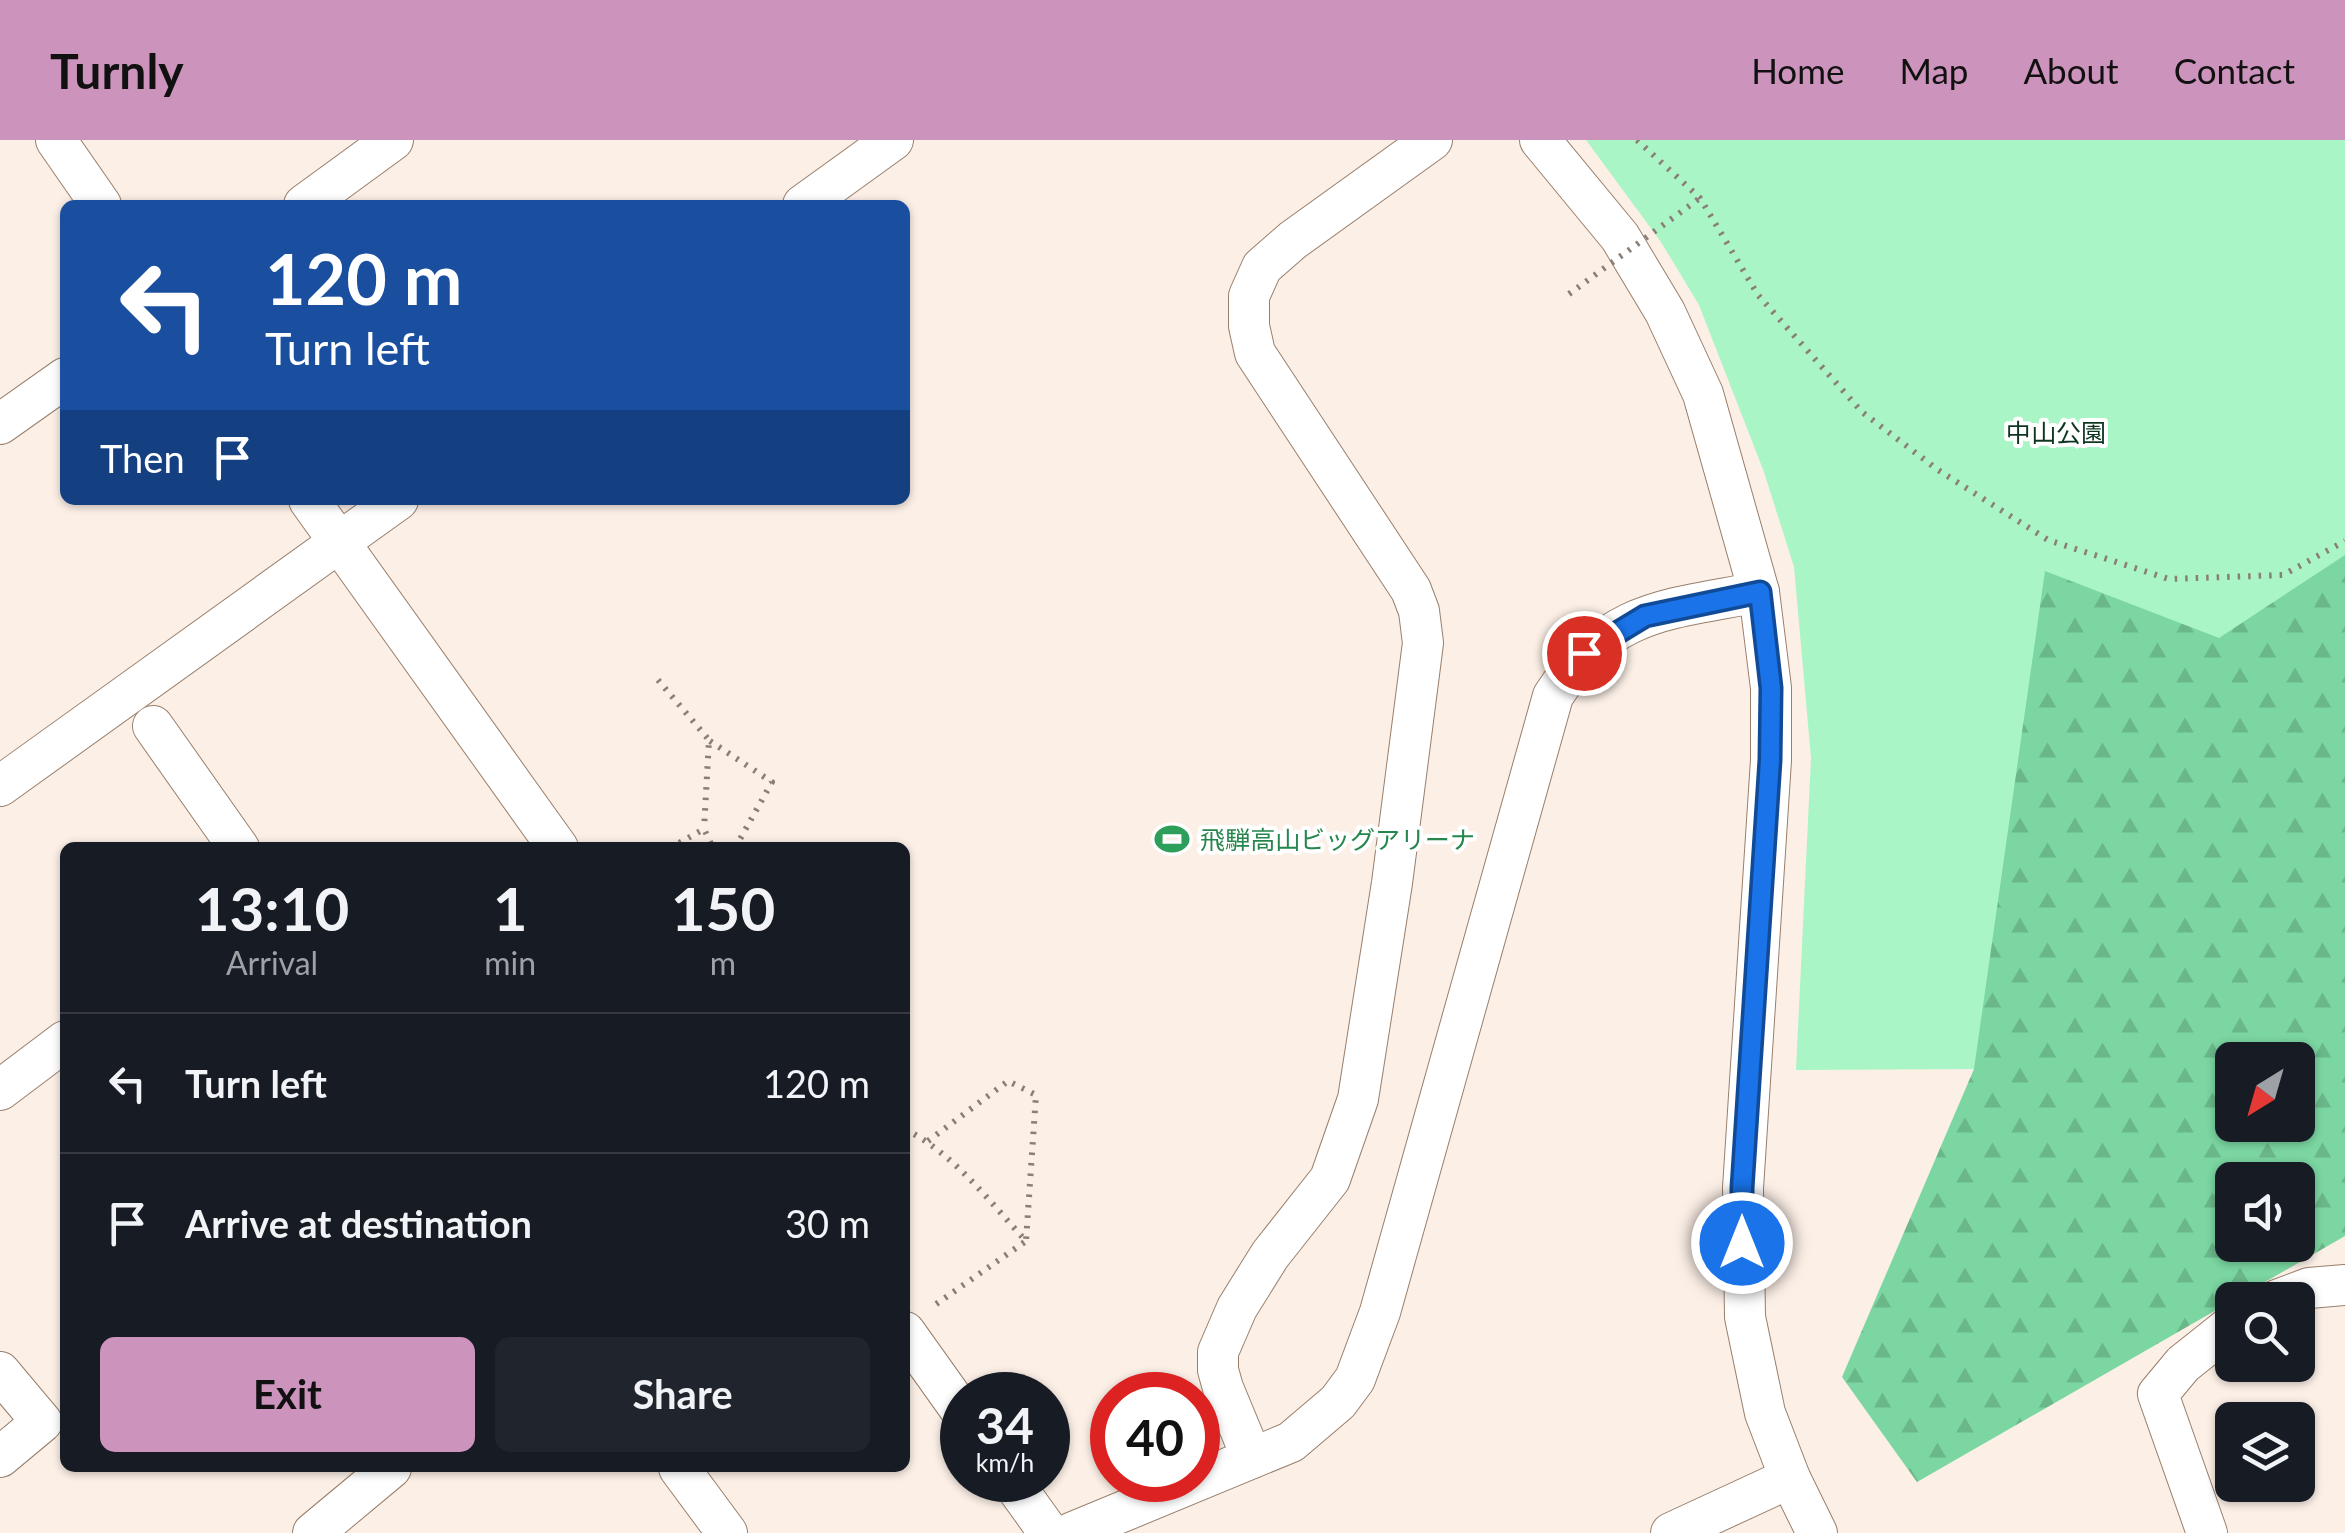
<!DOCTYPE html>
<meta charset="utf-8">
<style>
:root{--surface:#171b24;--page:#20242c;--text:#f1f3f6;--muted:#9ea1a6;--line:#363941;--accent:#cc94bc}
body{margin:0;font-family:Lato,"Noto Sans JP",sans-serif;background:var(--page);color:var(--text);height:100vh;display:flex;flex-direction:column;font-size:38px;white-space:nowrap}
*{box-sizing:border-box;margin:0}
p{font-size:32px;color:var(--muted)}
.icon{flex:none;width:55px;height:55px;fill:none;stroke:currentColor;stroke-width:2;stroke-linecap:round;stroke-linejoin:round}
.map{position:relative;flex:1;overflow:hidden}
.sheet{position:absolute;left:60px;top:702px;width:850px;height:630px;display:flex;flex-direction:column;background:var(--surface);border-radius:15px;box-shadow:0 2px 8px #0004}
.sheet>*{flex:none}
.hud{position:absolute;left:60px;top:60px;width:850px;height:305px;border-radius:15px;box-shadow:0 2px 8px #0004;background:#1a4fa0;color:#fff;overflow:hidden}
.needle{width:65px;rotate:217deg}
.buttons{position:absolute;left:2215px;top:902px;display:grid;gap:20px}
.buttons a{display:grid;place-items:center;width:100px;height:100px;border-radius:15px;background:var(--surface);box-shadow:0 2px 8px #0004;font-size:50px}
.speed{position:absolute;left:940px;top:1232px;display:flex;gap:20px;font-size:50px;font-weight:700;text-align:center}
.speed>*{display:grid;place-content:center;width:130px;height:130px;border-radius:50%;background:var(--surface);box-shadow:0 2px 8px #0004;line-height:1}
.speed small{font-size:25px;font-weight:400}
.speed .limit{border:15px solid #d22;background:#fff;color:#111}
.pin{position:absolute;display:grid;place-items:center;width:85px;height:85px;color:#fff;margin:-42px;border:5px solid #fff;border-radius:50%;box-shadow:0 2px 10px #0007}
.me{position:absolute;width:110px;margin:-55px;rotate:0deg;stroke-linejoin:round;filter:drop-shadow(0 0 8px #0008)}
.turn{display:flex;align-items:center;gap:35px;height:210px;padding:0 40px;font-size:45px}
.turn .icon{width:130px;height:130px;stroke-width:2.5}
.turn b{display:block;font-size:70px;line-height:85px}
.then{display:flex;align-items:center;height:95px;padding:0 40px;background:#0003;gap:20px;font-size:38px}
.eta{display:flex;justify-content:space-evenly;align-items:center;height:170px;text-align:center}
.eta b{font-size:60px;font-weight:700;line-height:70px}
.cta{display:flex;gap:20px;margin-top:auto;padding:20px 40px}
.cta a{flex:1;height:115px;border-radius:15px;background:var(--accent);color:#111;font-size:40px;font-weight:700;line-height:115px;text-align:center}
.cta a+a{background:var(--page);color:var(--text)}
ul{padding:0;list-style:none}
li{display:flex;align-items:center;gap:30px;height:140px;padding:0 40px;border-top:2px solid var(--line)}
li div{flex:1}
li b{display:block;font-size:38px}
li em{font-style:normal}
header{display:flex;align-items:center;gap:60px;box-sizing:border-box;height:140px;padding:0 50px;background:var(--accent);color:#111}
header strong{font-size:48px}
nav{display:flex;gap:55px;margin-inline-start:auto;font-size:35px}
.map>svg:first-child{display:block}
</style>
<header>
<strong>Turnly</strong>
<nav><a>Home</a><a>Map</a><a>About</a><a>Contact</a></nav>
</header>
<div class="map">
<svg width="2345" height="1393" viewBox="0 0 2345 1393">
<defs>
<pattern id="forest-firs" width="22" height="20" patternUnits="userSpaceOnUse" patternTransform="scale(2.5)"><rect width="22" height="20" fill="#7bd6a1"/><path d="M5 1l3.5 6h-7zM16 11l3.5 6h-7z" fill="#6ab78a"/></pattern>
</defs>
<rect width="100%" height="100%" fill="#fbefe6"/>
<path fill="#a9f5c6" d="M1586 0H2345V578L1974 929 1796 930 1811 618 1794 427 1764 332 1699 165 1661 102Z"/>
<path fill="url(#forest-firs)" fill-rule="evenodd" d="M2345 415V1096L1917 1342 1842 1237 1974 929 2045 431 2219 498ZM2232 920H2298V985H2232ZM2232 1040H2298V1105H2232Z"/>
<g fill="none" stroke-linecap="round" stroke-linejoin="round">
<g stroke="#997f6b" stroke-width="42">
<g id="minor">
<path d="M56 0 101 65"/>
<path d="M1540 0 1620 97 1665 172 1703 254 1759 452 1771 548V620L1743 1048 1745 1177 1765 1273 1790 1338 1817 1393"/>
<path d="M304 65 393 0"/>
<path d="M803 65 893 0"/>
<path d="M0 284 65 238"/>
<path d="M309 360 558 708"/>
<path d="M153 586 239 708"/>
<path d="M0 646 398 360"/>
<path d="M0 950 65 901"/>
<path d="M2277 1160 2309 1148 2345 1145"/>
<path d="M905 1192 962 1272"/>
<path d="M0 1232 42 1282 0 1317"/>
<path d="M1252 1318 1223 1248 1218 1230V1212L1237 1168 1270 1115 1330 1039 1358 959 1392 743 1423 503 1419 471 1411 450 1255 213 1249 186V156L1262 127 1293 100 1432 0"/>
<path d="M679 1328 727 1393"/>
<path d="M1011 1340 1049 1393"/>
<path d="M313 1393 391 1328"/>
<path d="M1071 1393 1291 1302 1338 1262 1355 1239 1380 1172 1553 556C1609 469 1666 470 1759 452"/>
<path d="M1671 1393 1790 1338"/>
<path d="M2207 1393 2158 1254 2183 1224 2232 1185"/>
</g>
</g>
<g stroke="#8a7f76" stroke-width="6" stroke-dasharray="2.5 8" stroke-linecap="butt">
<path d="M1637 0 1700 58 1758 155 1862 272 1938 330 2048 400 2169 439 2283 435 2345 401"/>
<path d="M658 540 709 600 704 689"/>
<path d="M710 601 772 642 735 708"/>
<path d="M670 708 704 689 713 708"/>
<path d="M905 989C954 1014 989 1061 1026 1101L932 1167"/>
<path d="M928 1001 1008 941 1036 955 1026 1101"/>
</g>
<use href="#minor" stroke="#fff" stroke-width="40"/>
<path stroke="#8a7f76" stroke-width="6" stroke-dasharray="2.5 8" stroke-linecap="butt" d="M1569 154 1700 58"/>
</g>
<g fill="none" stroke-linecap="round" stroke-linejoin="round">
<g stroke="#114b97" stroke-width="25">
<path id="route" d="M1584 513 1645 476 1760 452 1771 548 1770 620 1742 1048V1103"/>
</g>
<use href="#route" stroke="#1a73e8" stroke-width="18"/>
</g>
<defs>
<g id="stadium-bare" transform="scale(2.7)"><path d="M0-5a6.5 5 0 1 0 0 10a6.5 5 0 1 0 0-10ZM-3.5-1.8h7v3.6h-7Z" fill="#2e9e5b" stroke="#fff" stroke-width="2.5" paint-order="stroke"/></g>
</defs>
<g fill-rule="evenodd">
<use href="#stadium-bare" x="1172" y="699"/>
</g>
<g text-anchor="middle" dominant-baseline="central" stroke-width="8" stroke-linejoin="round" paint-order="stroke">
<g font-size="25" fill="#0d3520" stroke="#fff">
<text x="2056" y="292">中山公園</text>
</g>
<g font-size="25" fill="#27864d" stroke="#fff" text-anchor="start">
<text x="1200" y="699">飛騨高山ビッグアリーナ</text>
</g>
</g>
</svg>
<div class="buttons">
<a><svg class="needle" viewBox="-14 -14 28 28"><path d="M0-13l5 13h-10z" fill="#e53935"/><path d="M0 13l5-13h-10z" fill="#9ea1a6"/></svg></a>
<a><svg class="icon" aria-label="sound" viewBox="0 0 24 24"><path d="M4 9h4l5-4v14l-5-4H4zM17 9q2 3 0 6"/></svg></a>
<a><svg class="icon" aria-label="search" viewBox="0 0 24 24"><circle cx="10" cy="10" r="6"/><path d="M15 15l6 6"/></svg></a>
<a><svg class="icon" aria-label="layers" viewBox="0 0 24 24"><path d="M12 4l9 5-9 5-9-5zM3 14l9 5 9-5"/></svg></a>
</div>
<div class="speed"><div>34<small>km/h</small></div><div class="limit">40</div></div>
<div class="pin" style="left:1584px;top:513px;background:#d93025"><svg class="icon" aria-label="arrive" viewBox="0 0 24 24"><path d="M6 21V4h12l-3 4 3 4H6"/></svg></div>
<svg class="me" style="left:1742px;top:1103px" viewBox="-20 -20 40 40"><circle r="17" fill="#1a73e8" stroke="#fff" stroke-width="3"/><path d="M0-11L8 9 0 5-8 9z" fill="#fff"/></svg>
<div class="hud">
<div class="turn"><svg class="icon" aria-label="left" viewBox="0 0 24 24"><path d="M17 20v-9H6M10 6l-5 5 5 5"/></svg><div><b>120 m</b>Turn left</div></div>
<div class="then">Then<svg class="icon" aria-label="arrive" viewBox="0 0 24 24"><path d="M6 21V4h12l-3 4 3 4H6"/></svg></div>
</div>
<section class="sheet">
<div class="eta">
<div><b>13:10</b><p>Arrival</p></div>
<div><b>1</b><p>min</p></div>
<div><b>150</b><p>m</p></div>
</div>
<ul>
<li><svg class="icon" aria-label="left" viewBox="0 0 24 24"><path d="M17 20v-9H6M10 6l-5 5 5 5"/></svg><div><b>Turn left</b></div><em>120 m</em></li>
<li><svg class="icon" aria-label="arrive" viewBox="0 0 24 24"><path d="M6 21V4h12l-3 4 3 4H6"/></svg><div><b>Arrive at destination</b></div><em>30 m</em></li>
</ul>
<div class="cta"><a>Exit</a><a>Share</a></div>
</section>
</div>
